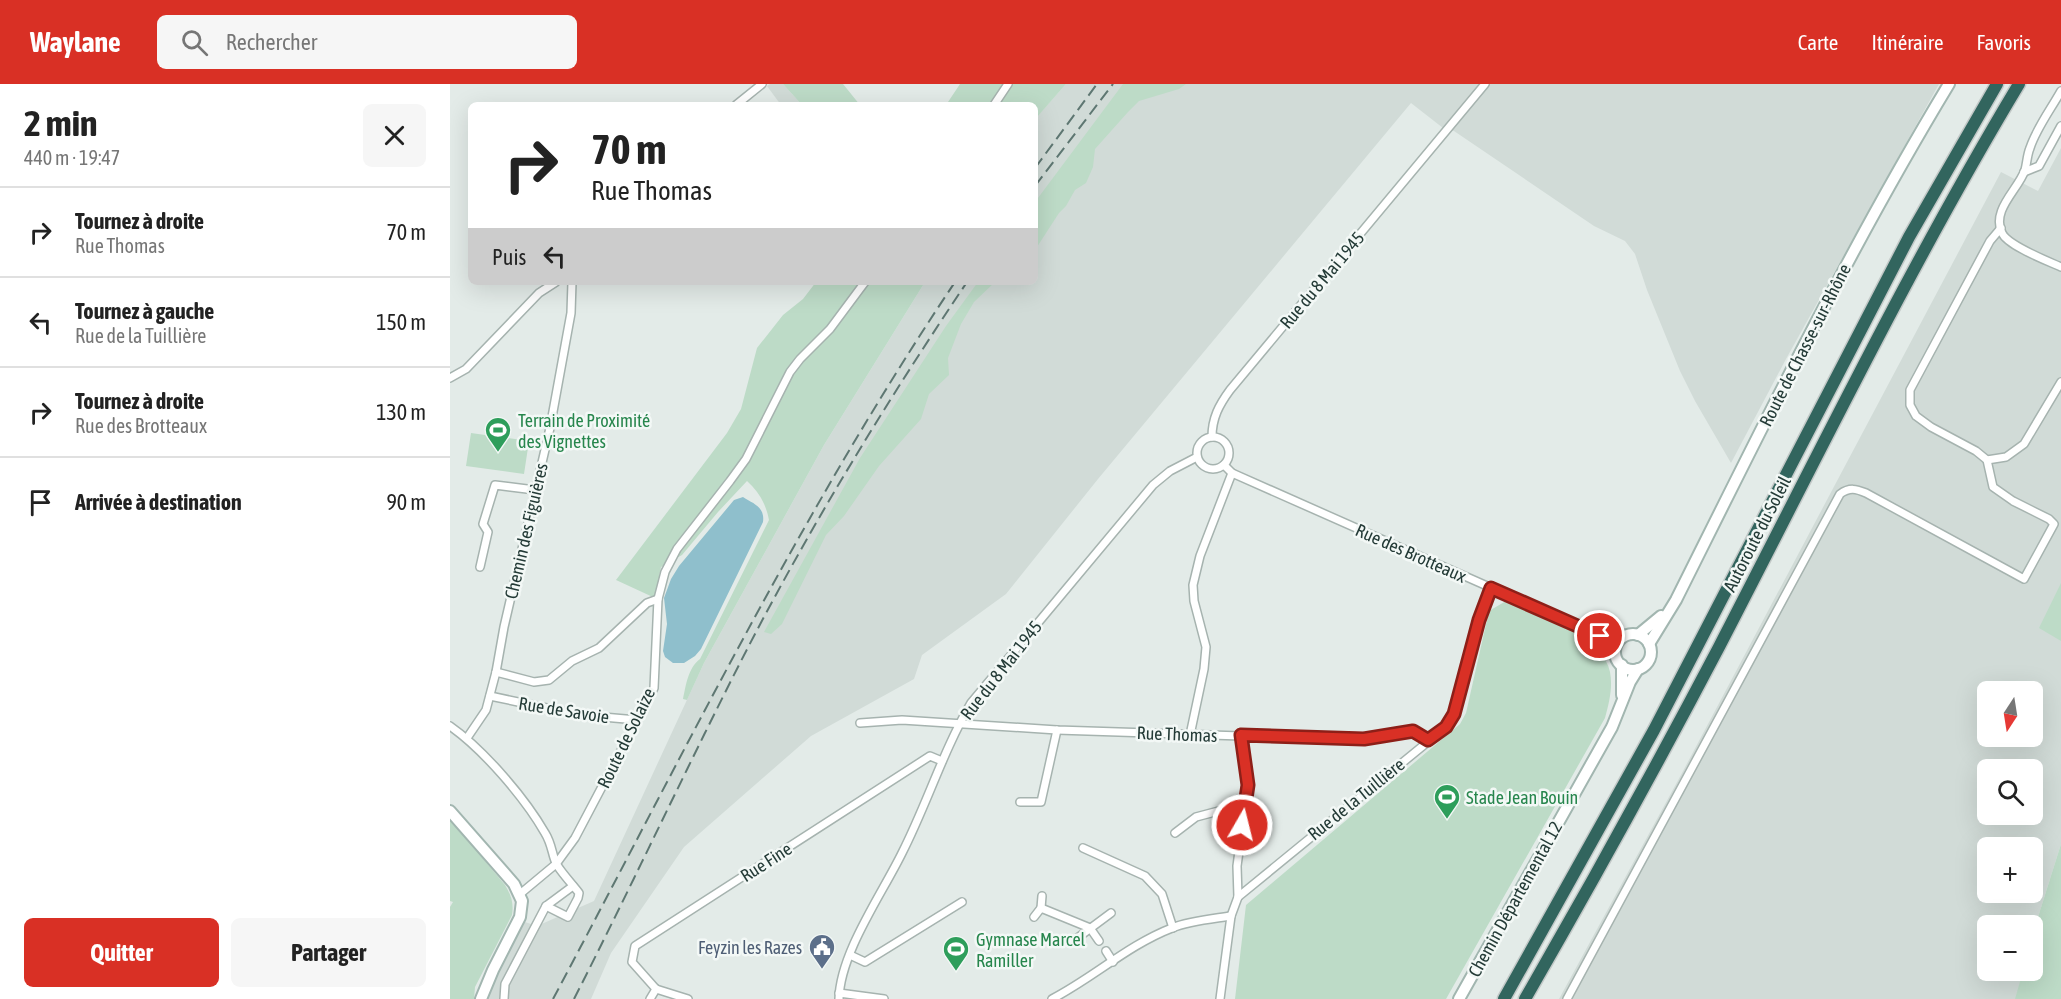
<!DOCTYPE html>
<html lang="fr">
<meta charset="utf-8">
<style>
:root{--surface:#fff;--page:#f6f6f6;--text:#222;--muted:#767676;--line:#e0e0e0;--accent:#d93025}
body{margin:0;font-family:"Asap Condensed",sans-serif;background:var(--page);color:var(--text);height:100vh;display:flex;flex-direction:column;font-size:22px;white-space:nowrap}
*{box-sizing:border-box;margin:0}
p{font-size:20px;color:var(--muted)}
.icon{flex:none;width:33px;height:33px;fill:none;stroke:currentColor;stroke-width:2;stroke-linecap:round;stroke-linejoin:round}
.map{position:relative;flex:1;overflow:hidden}
.details{display:flex;flex-direction:column;background:var(--surface);width:450px}
.details>*{flex:none}
.top-card{position:absolute;left:18px;top:18px;width:570px;height:183px;border-radius:9px;box-shadow:0 6px 24px #0002;background:#fff;color:var(--text);overflow:hidden}
.needle{width:39px;rotate:192deg}
.tools{position:absolute;left:1527px;top:597px;display:grid;gap:12px}
.tools a{display:grid;place-items:center;width:66px;height:66px;border-radius:9px;background:var(--surface);box-shadow:0 6px 24px #0002;font-size:30px}
.pin{position:absolute;display:grid;place-items:center;width:51px;height:51px;color:#fff;margin:-26px;border:3px solid #fff;border-radius:50%;box-shadow:0 2px 6px #0007}
.me{position:absolute;width:66px;margin:-33px;rotate:8deg;stroke-linejoin:round;filter:drop-shadow(0 0 4px #0008)}
.turn{display:flex;align-items:center;gap:21px;height:126px;padding:0 24px;font-size:27px}
.turn .icon{width:78px;height:78px;stroke-width:2.5}
.turn b{display:block;font-size:42px;line-height:51px}
.then{display:flex;align-items:center;height:57px;padding:0 24px;background:#0003;gap:12px;font-size:22px}
.round{display:grid;place-items:center;flex:none;width:63px;height:63px;border-radius:9px;background:var(--page)}
.headline{display:flex;align-items:center;justify-content:space-between;height:102px;padding:0 24px}
h1{font-size:36px;font-weight:700;line-height:45px}
.cta{display:flex;gap:12px;margin-top:auto;padding:12px 24px}
.cta a{flex:1;height:69px;border-radius:9px;background:var(--accent);color:#fff;font-size:24px;font-weight:700;line-height:69px;text-align:center}
.cta a+a{background:var(--page);color:var(--text)}
ul{padding:0;list-style:none}
li{display:flex;align-items:center;gap:18px;height:90px;padding:0 24px;border-top:2px solid var(--line)}
li div{flex:1}
li b{display:block;font-size:22px}
li em{font-style:normal}
header{display:flex;align-items:center;gap:36px;box-sizing:border-box;height:84px;padding:0 30px;background:var(--accent);color:#fff}
header strong{font-size:28px}
nav{display:flex;gap:33px;margin-inline-start:auto;font-size:21px}
.search{width:420px;height:54px;background:var(--page);display:flex;align-items:center;gap:15px;box-sizing:border-box;padding:0 21px;border-radius:9px;color:var(--muted);font-size:22px}
main{display:flex;flex:1;min-height:0}
.map>svg:first-child{display:block}
</style>
<header>
<strong>Waylane</strong>
<div class="search"><svg class="icon" aria-label="search" viewBox="0 0 24 24"><circle cx="10" cy="10" r="6"/><path d="M15 15l6 6"/></svg>Rechercher</div>
<nav><a>Carte</a><a>Itinéraire</a><a>Favoris</a></nav>
</header>
<main>
<section class="details">
<div class="headline"><div><h1>2 min</h1><p>440 m · 19:47</p></div><a class="round"><svg class="icon" aria-label="close" viewBox="0 0 24 24"><path d="M6 6l12 12M18 6L6 18"/></svg></a></div>
<ul>
<li><svg class="icon" aria-label="right" viewBox="0 0 24 24"><path d="M7 20v-9h11M14 6l5 5-5 5"/></svg><div><b>Tournez à droite</b><p>Rue Thomas</p></div><em>70 m</em></li>
<li><svg class="icon" aria-label="left" viewBox="0 0 24 24"><path d="M17 20v-9H6M10 6l-5 5 5 5"/></svg><div><b>Tournez à gauche</b><p>Rue de la Tuillière</p></div><em>150 m</em></li>
<li><svg class="icon" aria-label="right" viewBox="0 0 24 24"><path d="M7 20v-9h11M14 6l5 5-5 5"/></svg><div><b>Tournez à droite</b><p>Rue des Brotteaux</p></div><em>130 m</em></li>
<li><svg class="icon" aria-label="arrive" viewBox="0 0 24 24"><path d="M6 21V4h12l-3 4 3 4H6"/></svg><div><b>Arrivée à destination</b></div><em>90 m</em></li>
</ul>
<div class="cta"><a>Quitter</a><a>Partager</a></div>
</section>
<div class="map">
<svg width="1611" height="915" viewBox="0 0 1611 915">
<rect width="100%" height="100%" fill="#e3ebe8"/>
<g fill="#d1dbd7" fill-rule="evenodd">
<path d="M320 0H333L352 21H331L317 2Z"/>
<path d="M616 0H1489L1336 275 1281 379 1245 317 1230 287 1197 206 1185 170 1175 157 1144 142 1004 47 993 44 961 19 648 395 556 510 472 571 464 595 361 652 234 763 161 869 141 915H37L38 908 75 838 87 842 144 817 254 579 374 361 475 198H585V35Z"/>
<path d="M1611 64V760L1583 849 1582 842H1538V886L1573 887 1566 915H1109L1232 689 1551 88 1588 107ZM1538 608H1582V652H1538ZM1538 686H1582V730H1538ZM1538 764H1582V808H1538Z"/>
</g>
<g fill="#bddbc7">
<path d="M333 0H393L410 21H352Z"/>
<path d="M510 0H616L588 32 585 30V21H496Z"/>
<path d="M673 0H736L729 5 689 17 678 28 645 65 643 83 636 99 625 106 616 122 609 129 585 166V118Z"/>
<path d="M366 198H475L374 361 254 579 237 616 233 615C236 601 238 584 250 575L319 436C316 420 309 408 297 397L268 428 232 471 211 483 205 514 166 496 277 349 291 325 307 264 333 231 353 215Z"/>
<path d="M528 198H545L524 218 511 240 498 274 499 291 479 310 471 335 429 382 394 432 376 451 332 540 321 550 314 548 410 374 496 242Z"/>
<path d="M21 349 79 357 74 390 16 382Z"/>
<path d="M1611 499V557L1589 544Z"/>
<path d="M1056 517C1087 531 1153 551 1160 588 1163 604 1159 619 1155 634L996 915H785L796 821 1010 640 1016 629 1039 527Z"/>
<path d="M0 735 55 801C61 811 64 819 62 831L25 903 24 915H0V823L3 818 0 817Z"/>
<path d="M1611 760V915H1565L1573 887 1582 886 1583 849Z"/>
</g>
<path fill="#8fbfcc" d="M293 413C304 420 315 423 313 438L251 565 245 572 234 579H223L215 573 213 567 217 540 214 514 221 495 229 482 284 416Z"/>
<g fill="none" stroke-linecap="round" stroke-linejoin="round">
<g stroke="#a6b3af" stroke-width="10">
<g id="street">
<path d="M1611 7C1601 25 1586 45 1580 64 1577 71 1577 79 1575 86 1568 106 1541 126 1552 149 1558 162 1598 177 1611 183"/>
<path d="M286 21 312 0"/>
<path d="M544 21 558 0"/>
<path d="M1574 88 1589 82 1611 42"/>
<path d="M0 294 16 285 89 209 106 198"/>
<circle cx="763" cy="369" r="16"/>
<path d="M762 353C762 334 769 321 780 306L1035 0"/>
<path d="M1537 376 1556 373 1574 360 1611 298"/>
<path d="M774 381 782 389 1150 552 1166 566"/>
<path d="M30 483 38 448 33 440 45 401 85 406"/>
<path d="M1150 552 1172 554"/>
<path d="M46 588 84 598 99 596 122 577 149 564 197 519 208 515"/>
<path d="M40 612 130 631 187 636"/>
<path d="M410 639 452 636 607 646 879 655H914L962 647 978 656"/>
<path d="M0 642C33 665 75 714 95 749 102 760 102 771 106 779 109 786 123 801 129 809L128 814 118 833 96 822"/>
<path d="M740 651 754 585 756 563 744 517 743 501 750 472 782 389"/>
<path d="M17 654 36 626 46 588 54 543 100 344 121 229 122 198"/>
<path d="M570 718H591L607 646"/>
<path d="M725 749 746 733 795 720"/>
<path d="M633 764 695 792 712 810 723 844"/>
<path d="M70 810 106 780 125 754 204 604 208 515 215 488 227 465 280 397 296 375 340 288 350 275 380 245 415 198"/>
<path d="M788 813 996 643 1004 630 1029 536 1041 504"/>
<path d="M591 824 592 812"/>
<path d="M584 833 591 824 640 844 649 857"/>
<path d="M622 858 661 829"/>
<path d="M656 867 663 878"/>
<path d="M400 871 415 878 512 818"/>
<path d="M206 905 182 878 185 862 480 672 492 677"/>
<path d="M206 905 238 915"/>
<path d="M389 909 434 915"/>
<path d="M54 915 55 900 96 822 123 802"/>
<path d="M200 915 206 905"/>
<path d="M389 915C390 869 432 810 452 769 477 720 493 667 521 619L703 401 720 387 747 373"/>
<path d="M602 915C643 894 678 861 722 844 739 837 762 835 781 832"/>
<path d="M770 915 781 832 788 813 787 782 798 701 791 651"/>
<path d="M1117 915 1390 410C1400 403 1406 405 1416 409L1574 495 1604 440 1599 435 1563 417 1543 403 1537 376 1526 367 1481 343 1466 332 1460 321V306L1540 157 1551 144"/>
</g>
</g>
<g stroke="#a2b6b0" stroke-width="14">
<g id="secondary">
<circle cx="1183" cy="568" r="18"/>
<path d="M1188 551 1211 532"/>
<path d="M1199 560 1226 516C1313 342 1398 167 1499 0"/>
<path d="M1172 581V611"/>
<path d="M0 727 64 800 72 817 70 833 43 886 31 915"/>
<path d="M1009 915 1162 643 1180 598 1188 585"/>
</g>
</g>
<g stroke="#c2c8c7" stroke-width="15">
<g id="highway">
<path d="M1054 915 1204 646 1459 153 1547 0"/>
<path d="M1075 915C1142 799 1207 681 1269 563 1367 374 1459 183 1569 0"/>
</g>
</g>
<use href="#street" stroke="#fff" stroke-width="7"/>
<use href="#secondary" stroke="#fff" stroke-width="10"/>
<use href="#highway" stroke="#32655e" stroke-width="12"/>
<g stroke="#5e7772" stroke-width="2" stroke-dasharray="12 6" stroke-linecap="butt">
<path d="M585 84 647 0"/>
<path d="M585 102 663 0"/>
<path d="M103 915C232 673 352 426 505 198"/>
<path d="M124 915C181 803 234 689 291 577 358 446 435 320 517 198"/>
</g>
</g>
<g fill="none" stroke-linecap="round" stroke-linejoin="round">
<g stroke="#8d1f18" stroke-width="15">
<path id="route" d="M792 741 798 701 791 651 914 655 963 647 978 656 996 643 1004 630 1029 536 1041 504 1150 552"/>
</g>
<use href="#route" stroke="#d93025" stroke-width="10"/>
</g>
<defs>
<g id="stadium-pin" transform="scale(1.35)"><path d="M0 17L-7.5 6A9.5 9.5 0 1 1 7.5 6Z" fill="#2e9e5b" stroke="#f3f8f6"/><path d="M0-5a6.5 5 0 1 0 0 10a6.5 5 0 1 0 0-10ZM-3.5-1.8h7v3.6h-7Z" fill="#fff"/></g>
<g id="civic-pin" transform="scale(1.35)"><path d="M0 17L-7.5 6A9.5 9.5 0 1 1 7.5 6Z" fill="#5c6f8a" stroke="#f3f8f6"/><path d="M-.6-6.5H3V-4.5H.6V-3L4-1V1h2V6H-6V1h2V-1L-.6-3ZM-1.2 2.5V6h2.4V2.5Z" fill="#fff"/></g>
</defs>
<g fill-rule="evenodd">
<use href="#stadium-pin" x="48" y="346"/>
<use href="#stadium-pin" x="997" y="713"/>
<use href="#civic-pin" x="372" y="863"/>
<use href="#stadium-pin" x="506" y="865"/>
</g>
<g text-anchor="middle" dominant-baseline="central" stroke-width="5" stroke-linejoin="round" paint-order="stroke">
<g font-size="18" fill="#243b37" stroke="#f3f8f6">
<text transform="translate(872 196) rotate(-50)">Rue du 8 Mai 1945</text>
<text transform="translate(1355 261) rotate(-63)">Route de Chasse-sur-Rhône</text>
<text transform="translate(76 447) rotate(-77)">Chemin des Figuières</text>
<text transform="translate(1307 450) rotate(-63)">Autoroute du Soleil</text>
<text transform="translate(961 469) rotate(24)">Rue des Brotteaux</text>
<text transform="translate(551 586) rotate(-52)">Rue du 8 Mai 1945</text>
<text transform="translate(114 626) rotate(9)">Rue de Savoie</text>
<text transform="translate(727 650) rotate(2)">Rue Thomas</text>
<text transform="translate(176 654) rotate(-64)">Route de Solaize</text>
<text transform="translate(906 715) rotate(-39)">Rue de la Tuillière</text>
<text transform="translate(316 778) rotate(-33)">Rue Fine</text>
<text transform="translate(1065 815) rotate(-61)">Chemin Départemental 12</text>
</g>
<g font-size="18" fill="#27864d" stroke="#f3f8f6" text-anchor="start">
<text x="68" y="336">Terrain de Proximité<tspan x="68" dy="21">des Vignettes</tspan></text>
<text x="1016" y="713">Stade Jean Bouin</text>
<text x="526" y="855">Gymnase Marcel<tspan x="526" dy="21">Ramiller</tspan></text>
</g>
<g font-size="18" fill="#4e5e75" stroke="#f3f8f6" text-anchor="end">
<text x="352" y="863">Feyzin les Razes</text>
</g>
</g>
</svg>
<div class="tools">
<a><svg class="needle" viewBox="-14 -14 28 28"><path d="M0-13l5 13h-10z" fill="#e53935"/><path d="M0 13l5-13h-10z" fill="#767676"/></svg></a>
<a><svg class="icon" aria-label="search" viewBox="0 0 24 24"><circle cx="10" cy="10" r="6"/><path d="M15 15l6 6"/></svg></a>
<a>+</a>
<a>−</a>
</div>
<div class="pin" style="left:1150px;top:552px;background:#d93025"><svg class="icon" aria-label="arrive" viewBox="0 0 24 24"><path d="M6 21V4h12l-3 4 3 4H6"/></svg></div>
<svg class="me" style="left:792px;top:741px" viewBox="-20 -20 40 40"><circle r="17" fill="#d93025" stroke="#fff" stroke-width="3"/><path d="M0-11L8 9 0 5-8 9z" fill="#fff"/></svg>
<div class="top-card">
<div class="turn"><svg class="icon" aria-label="right" viewBox="0 0 24 24"><path d="M7 20v-9h11M14 6l5 5-5 5"/></svg><div><b>70 m</b>Rue Thomas</div></div>
<div class="then">Puis<svg class="icon" aria-label="left" viewBox="0 0 24 24"><path d="M17 20v-9H6M10 6l-5 5 5 5"/></svg></div>
</div>
</div>
</main>
